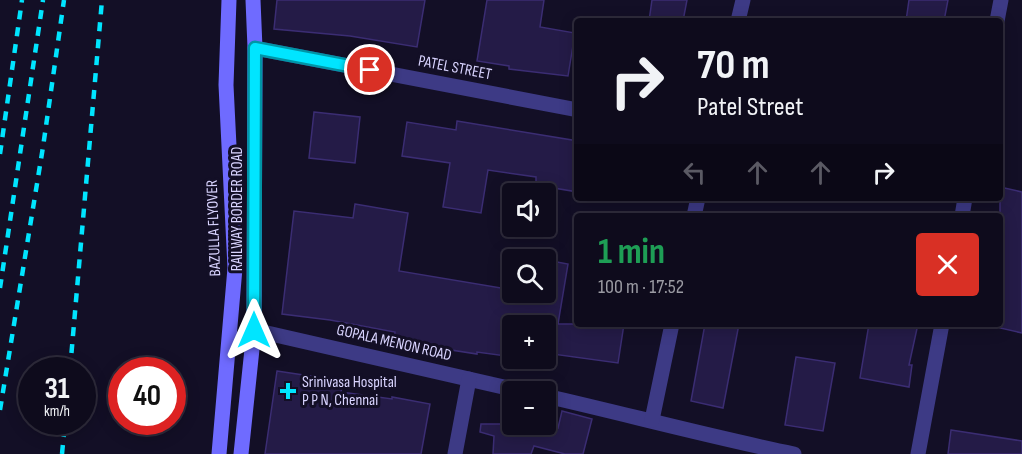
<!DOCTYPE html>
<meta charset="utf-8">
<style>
:root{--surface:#0e0b1c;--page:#1c1929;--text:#f1f3f6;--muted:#9b9ba3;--line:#2e2b3b}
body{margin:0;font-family:"Sofia Sans Condensed",sans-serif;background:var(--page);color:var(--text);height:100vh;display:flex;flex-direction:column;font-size:22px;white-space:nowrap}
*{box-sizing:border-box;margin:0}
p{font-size:20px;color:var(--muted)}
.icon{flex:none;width:33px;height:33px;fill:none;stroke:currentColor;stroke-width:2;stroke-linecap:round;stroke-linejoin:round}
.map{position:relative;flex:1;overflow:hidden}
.drawer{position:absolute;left:574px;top:213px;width:429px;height:114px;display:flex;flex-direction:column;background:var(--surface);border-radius:6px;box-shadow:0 3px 15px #0003,0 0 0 2px var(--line)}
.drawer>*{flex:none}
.top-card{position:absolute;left:574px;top:18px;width:429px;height:183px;border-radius:6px;box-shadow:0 3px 15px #0003,0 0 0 2px var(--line);background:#0e0b1c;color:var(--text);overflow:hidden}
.fabs{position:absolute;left:502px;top:183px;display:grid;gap:12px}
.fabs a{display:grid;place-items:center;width:54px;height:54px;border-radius:6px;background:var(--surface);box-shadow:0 3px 15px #0003,0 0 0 2px var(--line);font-size:30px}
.speed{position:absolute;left:18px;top:357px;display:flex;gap:12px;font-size:30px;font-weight:700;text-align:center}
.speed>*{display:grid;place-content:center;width:78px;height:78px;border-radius:50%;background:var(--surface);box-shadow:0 3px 15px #0003,0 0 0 2px var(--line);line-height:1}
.speed small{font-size:15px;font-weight:400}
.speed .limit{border:9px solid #d22;background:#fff;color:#111}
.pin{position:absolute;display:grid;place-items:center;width:51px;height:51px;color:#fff;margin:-26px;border:3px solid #fff;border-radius:50%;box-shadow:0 2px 6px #0007}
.me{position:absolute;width:66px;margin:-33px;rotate:0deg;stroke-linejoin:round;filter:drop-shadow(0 0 4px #0008)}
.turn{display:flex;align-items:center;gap:21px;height:126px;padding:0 24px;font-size:27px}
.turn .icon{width:78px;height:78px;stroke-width:2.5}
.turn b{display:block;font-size:42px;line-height:51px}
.lanes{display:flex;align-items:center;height:57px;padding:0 24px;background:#0003;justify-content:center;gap:30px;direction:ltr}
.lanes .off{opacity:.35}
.round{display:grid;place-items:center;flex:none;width:63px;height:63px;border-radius:6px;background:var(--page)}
.headline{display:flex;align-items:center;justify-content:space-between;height:102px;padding:0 24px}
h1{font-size:36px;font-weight:700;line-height:45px;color:#1e9e55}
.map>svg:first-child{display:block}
</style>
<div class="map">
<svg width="1022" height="454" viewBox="0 0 1022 454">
<rect width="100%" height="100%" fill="#130f26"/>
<g fill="#241b47" stroke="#3b2d73" stroke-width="1.5">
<path d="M277 0H425L417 47 350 36 274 29Z"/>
<path d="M487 0H544L540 27 575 33 568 76 509 69V66L477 61Z"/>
<path d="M652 0H687L683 21H649Z"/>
<path d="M909 0H948L944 21H906Z"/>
<path d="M314 112 360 117 355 163 309 158Z"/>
<path d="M457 121 578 141V192L536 185V177L488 170 481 213 443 207 450 163 402 156 407 122 456 130Z"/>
<path d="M1000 187 1022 192V333L1000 328Z"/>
<path d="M355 204 408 213 399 271 513 290V292H546V260L568 264 558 324H624L618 363 553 354 552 363 523 358H546V326H513V357L477 352V354L394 341 395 332 330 320 282 314 294 211 353 218Z"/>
<path d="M705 324H739L723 408 691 401Z"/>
<path d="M869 324H918L909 365H912L909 387 860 378Z"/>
<path d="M796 357 835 363 823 431 785 425Z"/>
<path d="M277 371 343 381 341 392 392 399V397L430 404 421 454H265Z"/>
<path d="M562 411 592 419 583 454H565L534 446 531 454H493L494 436 480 432 481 424H541L558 428Z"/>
<path d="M951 430 1022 441V454H948Z"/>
</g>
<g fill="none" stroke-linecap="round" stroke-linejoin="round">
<g stroke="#3d3a85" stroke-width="15">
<path d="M738 21 743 0"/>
<path d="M997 21 1001 0"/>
<path d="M255 48 578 110"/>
<path d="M694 216 698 198"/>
<path d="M962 216 965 198"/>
<path d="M254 330 525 392"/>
<path d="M546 396C629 415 711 437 794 454"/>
<path d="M652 420 672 324"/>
<path d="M455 454 469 379"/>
<path d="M918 454 942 324"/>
</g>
<g stroke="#6f6bff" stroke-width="15">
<path d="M219 454 235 268 226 85 229 0"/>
<path d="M241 454 254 330 255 48 253 0"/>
</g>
<g stroke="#00e5ff" stroke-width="4.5" stroke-dasharray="9 8" stroke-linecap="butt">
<path d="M0 154 22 0"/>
<path d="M0 288 43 0"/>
<path d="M70 370 102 0"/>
<path d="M0 410 43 147 64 0"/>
<path d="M62 454 65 422"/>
</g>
</g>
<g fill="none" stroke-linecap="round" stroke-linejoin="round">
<g stroke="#0095a6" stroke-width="15">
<path id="route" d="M254 330 255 48 370 70"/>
</g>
<use href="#route" stroke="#00e5ff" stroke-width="10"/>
</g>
<path fill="#00e5ff" stroke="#130f26" stroke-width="2" d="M285 382h6v6h6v6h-6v6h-6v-6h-6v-6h6z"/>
<g text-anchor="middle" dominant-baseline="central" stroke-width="6" stroke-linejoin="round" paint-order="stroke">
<g font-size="16" fill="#d9d4ff" stroke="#130f26">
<text transform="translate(455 68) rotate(11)">PATEL STREET</text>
<text transform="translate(237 209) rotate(-90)">RAILWAY BORDER ROAD</text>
<text transform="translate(214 228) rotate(-92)">BAZULLA FLYOVER</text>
<text transform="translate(394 343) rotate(13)">GOPALA MENON ROAD</text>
</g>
<g font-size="16" fill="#d9d4ff" stroke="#130f26" text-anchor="start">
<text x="302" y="382">Srinivasa Hospital<tspan x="302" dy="18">P P N, Chennai</tspan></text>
</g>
</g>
</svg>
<div class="fabs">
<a><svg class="icon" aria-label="sound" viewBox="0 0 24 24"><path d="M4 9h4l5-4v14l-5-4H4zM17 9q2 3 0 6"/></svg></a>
<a><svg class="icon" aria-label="search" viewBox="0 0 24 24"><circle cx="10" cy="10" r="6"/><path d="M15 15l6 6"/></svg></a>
<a>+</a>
<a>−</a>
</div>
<div class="speed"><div>31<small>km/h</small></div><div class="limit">40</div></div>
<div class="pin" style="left:370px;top:70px;background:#d93025"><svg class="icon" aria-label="arrive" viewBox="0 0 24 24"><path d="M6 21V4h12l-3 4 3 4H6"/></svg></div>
<svg class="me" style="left:254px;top:330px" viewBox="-20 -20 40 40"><path d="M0-17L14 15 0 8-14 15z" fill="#00e5ff" stroke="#fff" stroke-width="4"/></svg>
<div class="top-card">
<div class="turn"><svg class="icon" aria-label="right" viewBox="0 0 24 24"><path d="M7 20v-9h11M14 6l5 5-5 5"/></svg><div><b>70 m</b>Patel Street</div></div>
<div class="lanes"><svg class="icon off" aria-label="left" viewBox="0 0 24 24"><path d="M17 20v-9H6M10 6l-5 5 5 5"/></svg><svg class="icon off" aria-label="ahead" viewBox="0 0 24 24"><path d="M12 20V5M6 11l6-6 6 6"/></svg><svg class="icon off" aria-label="ahead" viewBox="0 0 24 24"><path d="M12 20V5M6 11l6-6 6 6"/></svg><svg class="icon" aria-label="right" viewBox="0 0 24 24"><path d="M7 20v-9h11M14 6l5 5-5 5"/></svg></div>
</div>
<section class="drawer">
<div class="headline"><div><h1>1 min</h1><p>100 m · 17:52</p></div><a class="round" style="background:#d93025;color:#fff"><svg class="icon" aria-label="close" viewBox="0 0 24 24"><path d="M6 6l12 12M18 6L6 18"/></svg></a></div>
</section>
</div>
